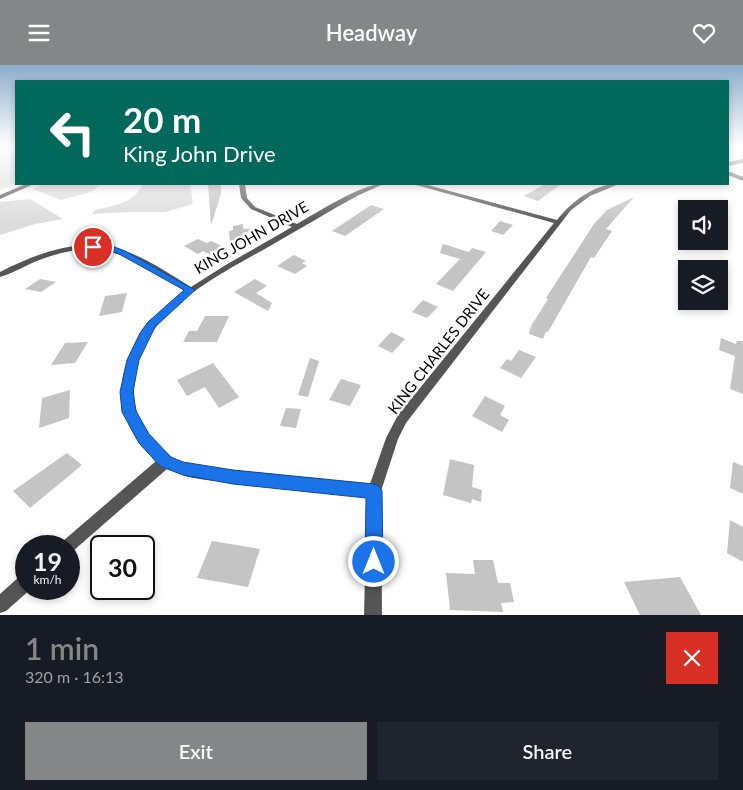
<!DOCTYPE html>
<meta charset="utf-8">
<style>
:root{--surface:#171b24;--page:#20242c;--text:#f1f3f6;--muted:#9ea1a6;--accent:#858687}
body{margin:0;font-family:Lato,sans-serif;background:var(--page);color:var(--text);height:100vh;display:flex;flex-direction:column;font-size:19px;white-space:nowrap}
*{box-sizing:border-box;margin:0}
p{font-size:16px;color:var(--muted)}
.icon{flex:none;width:28px;height:28px;fill:none;stroke:currentColor;stroke-width:2;stroke-linecap:round;stroke-linejoin:round}
.map{position:relative;height:550px;overflow:hidden}
.drawer{display:flex;flex-direction:column;background:var(--surface);flex:1}
.drawer>*{flex:none}
.top-card{position:absolute;left:15px;top:15px;width:714px;height:105px;border-radius:0px;box-shadow:0 2px 8px #0003;background:#00695c;color:#fff;overflow:hidden}
.controls{position:absolute;left:678px;top:135px;display:grid;gap:10px}
.controls a{display:grid;place-items:center;width:50px;height:50px;border-radius:0px;background:var(--surface);box-shadow:0 2px 8px #0003;font-size:25px}
.speed{position:absolute;left:15px;top:470px;display:flex;gap:10px;font-size:25px;font-weight:700;text-align:center}
.speed>*{display:grid;place-content:center;width:65px;height:65px;border-radius:50%;background:var(--surface);box-shadow:0 2px 8px #0003;line-height:1}
.speed small{font-size:12px;font-weight:400}
.speed .limit{border:2px solid #111;border-radius:8px;background:#fff;color:#111}
.pin{position:absolute;display:grid;place-items:center;width:42px;height:42px;color:#fff;margin:-21px;border:2px solid #fff;border-radius:50%;box-shadow:0 1px 5px #0007}
.me{position:absolute;width:55px;margin:-28px;rotate:0deg;stroke-linejoin:round;filter:drop-shadow(0 0 4px #0008)}
.turn{display:flex;align-items:center;gap:18px;height:105px;padding:0 25px;font-size:22px}
.turn .icon{width:65px;height:65px;stroke-width:2.5}
.turn b{display:block;font-size:35px;line-height:42px}
.round{display:grid;place-items:center;flex:none;width:52px;height:52px;border-radius:0px;background:var(--page)}
.head{display:flex;align-items:center;justify-content:space-between;height:85px;padding:0 25px}
h1{font-size:30px;font-weight:600;line-height:38px;color:var(--accent)}
.primary-button{display:flex;gap:10px;margin-top:auto;padding:10px 25px}
.primary-button a{flex:1;height:58px;border-radius:0px;background:var(--accent);color:#fff;font-size:20px;font-weight:600;line-height:58px;text-align:center}
.primary-button a+a{background:var(--page);color:var(--text)}
header{display:flex;justify-content:space-between;align-items:center;height:65px;padding:0 25px;background:var(--accent);color:#fff;font-size:22px;font-weight:600}
.map>svg:first-child{display:block}
</style>
<header><svg class="icon" aria-label="menu" viewBox="0 0 24 24"><path d="M4 6h16M4 12h16M4 18h16"/></svg>Headway<svg class="icon" aria-label="heart" viewBox="0 0 24 24"><path d="M12 20l-8-8c-3-5 5-10 8-4 3-6 11-1 8 4z"/></svg></header>
<div class="map">
<svg width="743" height="550" viewBox="0 0 743 550">
<rect width="100%" height="100%" fill="#fff"/>
<g fill="#dcdcdc">
<path d="M0 81H16V118L0 125Z"/>
<path d="M44 119H101L91 127 61 135 33 124Z"/>
<path d="M143 119H190L193 139 165 147H131L92 149 95 145C115 140 133 139 143 119Z"/>
<path d="M30 134 63 154 35 159 0 170V137Z"/>
</g>
<g fill="#c4c4c4">
<path d="M208 119H221V129L211 160Z"/>
<path d="M545 119H561L538 136 524 131Z"/>
<path d="M634 132 606 164 612 166 594 193 591 192 548 267 546 266 543 274 529 269 531 261 548 234 546 233 594 159 607 145Z"/>
<path d="M371 140 384 144 345 171 332 166Z"/>
<path d="M500 156 513 160 503 170 491 166Z"/>
<path d="M243 159V164L259 163 230 178 229 166 233 165V161Z"/>
<path d="M198 174 207 178 211 176 224 182 209 189 203 186 198 189 184 181Z"/>
<path d="M443 179 469 187 472 183 486 187 453 226 436 219 460 194 440 188Z"/>
<path d="M294 190 306 196 302 198 307 201 295 209 277 201Z"/>
<path d="M40 214 56 217 41 227 25 224Z"/>
<path d="M255 214 267 221 256 228 272 238 268 246 234 227Z"/>
<path d="M127 228 122 247 99 251 105 231Z"/>
<path d="M423 235 438 242 427 253 412 247Z"/>
<path d="M205 251H229L217 277H183L189 266H197Z"/>
<path d="M391 267 405 274 392 288 378 281Z"/>
<path d="M721 273 736 279 737 276H743V329L730 324 735 291 719 285Z"/>
<path d="M88 277 75 298 51 300 65 278Z"/>
<path d="M519 285 536 292 521 313 500 303 507 294 511 296Z"/>
<path d="M310 293 319 296 308 332 298 330Z"/>
<path d="M213 298 239 332 219 343 205 322 187 331 177 315Z"/>
<path d="M341 314 361 320 350 341 329 335Z"/>
<path d="M70 325 69 353 39 363 42 333Z"/>
<path d="M485 331 505 341 500 350 509 355 502 367 472 351Z"/>
<path d="M286 343 301 344 296 363 280 361Z"/>
<path d="M67 388 82 400 30 443 13 426Z"/>
<path d="M450 394 474 400 472 422 482 425 481 437 472 434 471 438 443 430Z"/>
<path d="M733 397 743 401V429L730 423Z"/>
<path d="M730 455 743 462V497L727 488Z"/>
<path d="M212 476 260 484 248 522 197 513Z"/>
<path d="M473 495H493L498 518H510L514 537 501 538 503 547 450 545 446 508 475 509Z"/>
<path d="M680 512 701 550H640L624 517Z"/>
</g>
<g fill="none" stroke-linecap="round" stroke-linejoin="round">
<g fill="#555" fill-rule="evenodd">
<path d="M743 94V98L728 101V97Z"/>
<path d="M728 106 743 112V116L728 110Z"/>
<path d="M239 119H245L247 133 255 142 297 159C316 148 363 118 383 119 376 123 367 126 359 130 329 146 300 164 270 181 217 211 135 250 134 321 134 331 134 340 138 350 144 368 160 387 176 396 185 400 196 401 206 402L370 419 386 373 398 350 554 158 416 120 415 119H424L557 155C571 137 595 118 619 119L590 131 571 145 406 358 398 374 381 426 382 550H364L367 432 206 415 188 412 167 404 73 486 69 488V481H60L63 476 156 396C93 338 125 269 185 226 132 193 106 171 42 194 28 199 14 208 0 212V207C33 190 74 174 111 182 140 188 166 207 191 222L224 201 292 162 251 144 241 133Z"/>
<path d="M26 509V524H31L6 546 0 548V529L20 511Z"/>
</g>
<path fill="#555" fill-rule="evenodd" d="M26 119H34L0 134V130Z"/>
</g>
<linearGradient id="sky" x2="0" y2="1"><stop stop-color="#8cadcc"/><stop offset="0.51" stop-color="#fff"/><stop offset="1" stop-color="#fff" stop-opacity="0"/></linearGradient>
<rect width="743" height="158" fill="url(#sky)"/>
<path fill="#1a73e8" stroke="#114b97" d="M93 179 112 181 125 186 195 225 155 262 139 295 133 327 136 346 149 369 171 392 183 397 233 405 374 419 379 421 382 426 383 497 380 503 374 506 367 503 365 497 366 433 233 419 183 410 160 401 139 378 122 347 120 327 127 295 140 268 148 257 184 225 119 189 110 186 90 184 89 182Z"/>
<g text-anchor="middle" dominant-baseline="central" stroke-width="5" stroke-linejoin="round" paint-order="stroke">
<g font-size="15" fill="#000" stroke="#fff">
<text transform="translate(251 172) rotate(-30)">KING JOHN DRIVE</text>
<text transform="translate(438 286) rotate(-52)">KING CHARLES DRIVE</text>
</g>
</g>
</svg>
<div class="controls">
<a><svg class="icon" aria-label="sound" viewBox="0 0 24 24"><path d="M4 9h4l5-4v14l-5-4H4zM17 9q2 3 0 6"/></svg></a>
<a><svg class="icon" aria-label="layers" viewBox="0 0 24 24"><path d="M12 4l9 5-9 5-9-5zM3 14l9 5 9-5"/></svg></a>
</div>
<div class="speed"><div>19<small>km/h</small></div><div class="limit">30</div></div>
<div class="pin" style="left:93px;top:182px;background:#d93025"><svg class="icon" aria-label="arrive" viewBox="0 0 24 24"><path d="M6 21V4h12l-3 4 3 4H6"/></svg></div>
<svg class="me" style="left:374px;top:497px" viewBox="-20 -20 40 40"><circle r="17" fill="#1a73e8" stroke="#fff" stroke-width="3"/><path d="M0-11L8 9 0 5-8 9z" fill="#fff"/></svg>
<div class="top-card">
<div class="turn"><svg class="icon" aria-label="left" viewBox="0 0 24 24"><path d="M17 20v-9H6M10 6l-5 5 5 5"/></svg><div><b>20 m</b>King John Drive</div></div>
</div>
</div>
<section class="drawer">
<div class="head"><div><h1>1 min</h1><p>320 m · 16:13</p></div><a class="round" style="background:#d93025;color:#fff"><svg class="icon" aria-label="close" viewBox="0 0 24 24"><path d="M6 6l12 12M18 6L6 18"/></svg></a></div>
<div class="primary-button"><a>Exit</a><a>Share</a></div>
</section>
